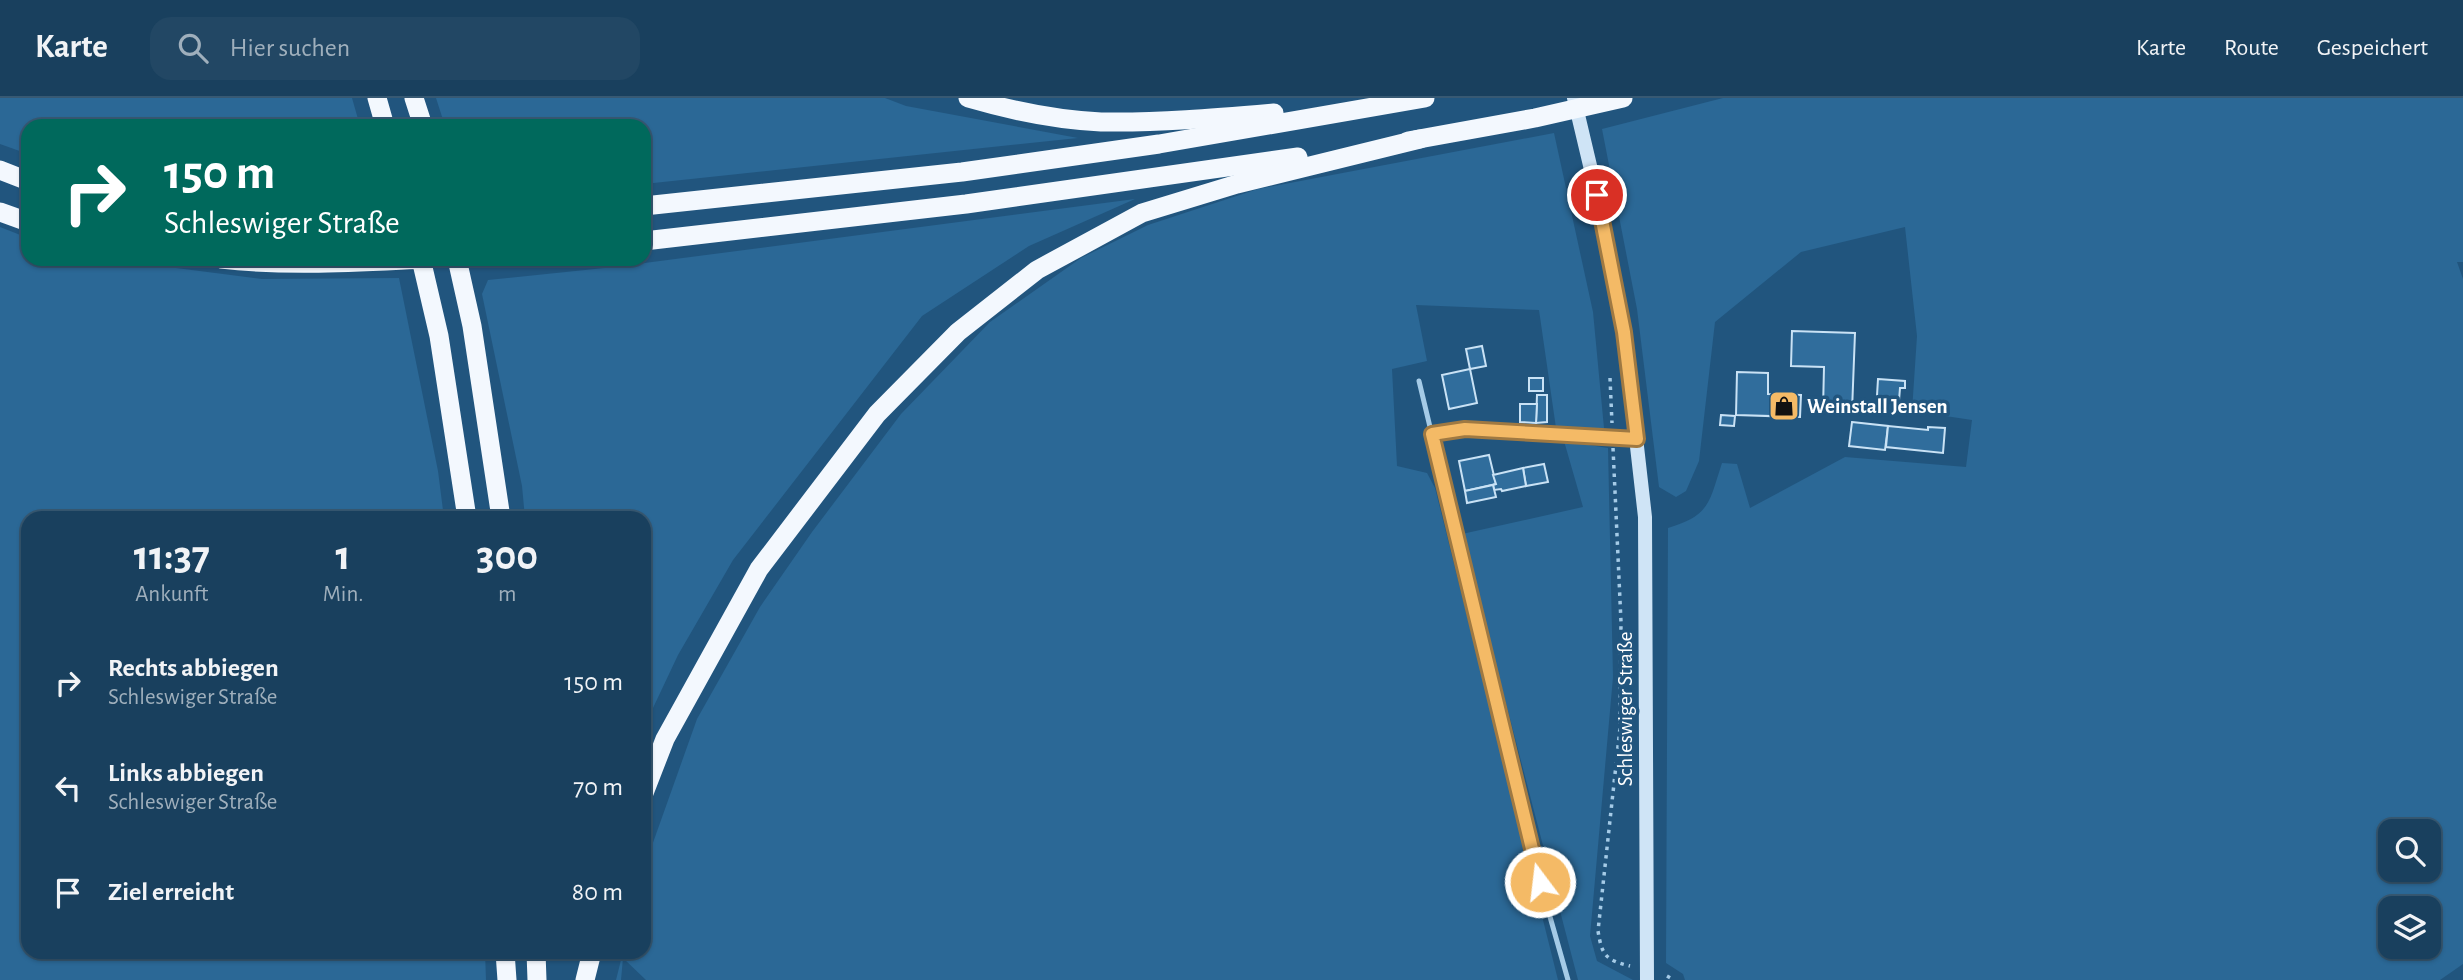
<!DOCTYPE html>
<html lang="de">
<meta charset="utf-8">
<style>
:root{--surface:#19405e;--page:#224764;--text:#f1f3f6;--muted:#9fafbc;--line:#375973}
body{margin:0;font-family:"Alegreya Sans",sans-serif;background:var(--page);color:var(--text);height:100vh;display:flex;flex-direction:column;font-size:26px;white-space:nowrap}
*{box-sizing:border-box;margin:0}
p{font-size:23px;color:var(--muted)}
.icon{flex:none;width:38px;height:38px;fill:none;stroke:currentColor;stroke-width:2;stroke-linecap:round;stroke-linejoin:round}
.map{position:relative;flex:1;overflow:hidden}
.panel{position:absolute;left:21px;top:413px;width:630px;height:448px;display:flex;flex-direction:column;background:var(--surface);border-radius:21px;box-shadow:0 2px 5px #0004,0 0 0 2px var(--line)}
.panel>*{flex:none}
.guide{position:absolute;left:21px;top:21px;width:630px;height:147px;border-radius:21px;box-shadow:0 2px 5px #0004,0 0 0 2px var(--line);background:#00695c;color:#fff;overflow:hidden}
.fabs{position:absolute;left:2378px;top:721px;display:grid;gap:14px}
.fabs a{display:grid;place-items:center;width:63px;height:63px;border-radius:14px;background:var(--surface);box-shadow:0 2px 5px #0004,0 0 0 2px var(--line);font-size:35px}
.pin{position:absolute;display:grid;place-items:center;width:60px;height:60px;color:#fff;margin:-30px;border:4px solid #fff;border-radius:50%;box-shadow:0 2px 7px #0007}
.me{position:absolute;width:77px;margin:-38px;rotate:345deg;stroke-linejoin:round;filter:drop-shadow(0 0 5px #0008)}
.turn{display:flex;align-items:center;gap:24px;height:147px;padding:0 28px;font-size:32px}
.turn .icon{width:91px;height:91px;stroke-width:2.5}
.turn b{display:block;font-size:49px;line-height:60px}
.eta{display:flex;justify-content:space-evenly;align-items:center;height:119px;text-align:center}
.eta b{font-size:42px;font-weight:700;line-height:49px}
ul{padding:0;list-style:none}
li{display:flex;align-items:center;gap:21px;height:105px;padding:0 28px}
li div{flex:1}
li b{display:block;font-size:26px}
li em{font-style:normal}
header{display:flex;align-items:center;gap:42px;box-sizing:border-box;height:98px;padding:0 35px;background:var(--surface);border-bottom:2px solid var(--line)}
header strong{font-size:33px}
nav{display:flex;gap:38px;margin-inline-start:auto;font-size:24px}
.search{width:490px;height:63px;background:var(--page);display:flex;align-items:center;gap:18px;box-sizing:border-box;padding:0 24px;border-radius:21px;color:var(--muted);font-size:26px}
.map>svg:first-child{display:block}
</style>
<header>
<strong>Karte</strong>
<div class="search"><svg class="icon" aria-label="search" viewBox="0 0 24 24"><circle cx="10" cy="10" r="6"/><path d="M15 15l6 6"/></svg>Hier suchen</div>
<nav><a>Karte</a><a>Route</a><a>Gespeichert</a></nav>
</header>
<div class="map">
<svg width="2463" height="882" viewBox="0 0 2463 882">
<rect width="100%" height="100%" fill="#21557e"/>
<g fill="#2b6896" fill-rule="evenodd">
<path d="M0 0H352L360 28H28V56L0 46Z"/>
<path d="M436 0H885L906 8 1078 40 644 86V28H445Z"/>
<path d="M1723 0H2463V164H2457L2463 181V866L2440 882H1685L1683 876 1666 865 1668 430C1711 417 1709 404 1722 365L1737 366 1750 410 1845 359 1966 369 1972 322 1912 313 1917 238 1905 129 1801 154 1715 224 1699 363 1686 393 1676 399 1659 389 1637 211 1602 31ZM2390 733H2429V772H2390ZM2390 810H2429V849H2390Z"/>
<path d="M1554 35 1593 214 1604 330H1556L1539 212 1416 207 1427 263 1392 271 1397 368 1427 375 1435 390 1558 882H646L623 860 621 882H616L623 854H644V770L697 621 760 509 812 434 901 316 990 224 1081 160 1148 127 1258 91Z"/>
<path d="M1135 101 1029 148 922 218 733 462 678 557 644 629V420H525L522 388 482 196 488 182 614 169Z"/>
<path d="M0 129 28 140V161H106L262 181 399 180 438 373 444 420H28V854H485L486 882H0Z"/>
<path d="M1564 343 1608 350 1613 579 1590 838 1597 863 1633 882H1578L1462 436 1583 409Z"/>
</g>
<g fill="#306d9c" stroke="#c9e2f5" stroke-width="2">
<path d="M1792 233 1855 235 1852 313 1823 312 1824 269 1791 268Z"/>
<path d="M1482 248 1486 268 1470 271 1466 251Z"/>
<path d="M1470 271 1477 305 1449 311 1442 277Z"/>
<path d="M1737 274 1768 275V296L1801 297 1800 319 1736 317Z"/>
<rect x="1529" y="280" width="14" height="13"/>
<path d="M1878 281 1905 283V290H1900L1898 315 1876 314Z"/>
<path d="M1537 297H1547V324L1536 325Z"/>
<path d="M1520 306H1537L1536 325 1520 324Z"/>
<path d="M1721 317 1735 318 1734 328 1720 327Z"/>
<path d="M1852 324 1888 328 1885 352 1849 348Z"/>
<path d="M1888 328 1928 332V329L1945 330 1943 355 1886 349Z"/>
<path d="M1489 357 1496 386 1465 393 1459 363Z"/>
<path d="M1544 366 1548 384 1526 388 1523 370Z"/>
<path d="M1523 370 1526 388 1502 393 1501 391 1494 392 1493 387 1496 386 1493 377Z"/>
<path d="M1493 387 1496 399 1467 405 1465 393Z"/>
</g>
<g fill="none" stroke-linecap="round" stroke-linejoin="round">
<g stroke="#a5cbe7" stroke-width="3.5" stroke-dasharray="3.5 5" stroke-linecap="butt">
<path d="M1610 280 1612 325"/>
<path d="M1613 350 1621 524 1620 630 1598 833C1602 858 1606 862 1630 868"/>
<path d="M1667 878 1674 882"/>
</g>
<g stroke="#a5cbe7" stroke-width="5">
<path d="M1419 283 1533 759 1568 882"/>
<path d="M1432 336 1465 331 1634 340"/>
</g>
<path stroke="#cfe4f6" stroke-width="14" d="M1574 0 1597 97 1624 234 1645 419 1647 882"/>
<g stroke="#f3f8fe" stroke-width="19">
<path d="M377 0 385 28"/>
<path d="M414 0 423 28"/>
<path d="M968 0C1009 12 1057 22 1101 24 1159 25 1216 20 1274 15"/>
<path d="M1408 43 1535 20 1623 0"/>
<path d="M0 72 28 83"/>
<path d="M644 108 962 74 1159 46 1425 0"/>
<path d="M0 114 28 124"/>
<path d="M644 143 966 106 1298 59"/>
<path d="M221 161C290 169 359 164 428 161"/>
<path d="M421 161 439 238 467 420"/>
<path d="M457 161 472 228 501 420"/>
<path d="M644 695 665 641 759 471 877 316 958 234 1037 172 1142 115 1237 86 1420 41"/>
<path d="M505 854 507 882"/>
<path d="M536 854 537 882"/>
<path d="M585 882 592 854"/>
</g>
</g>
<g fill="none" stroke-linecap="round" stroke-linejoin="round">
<g stroke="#9f7942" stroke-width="18">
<path id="route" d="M1540 784 1432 336 1465 331 1637 341 1624 234 1597 97"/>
</g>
<use href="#route" stroke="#f4ba66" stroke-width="12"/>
</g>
<defs>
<g id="shop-square" transform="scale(1.575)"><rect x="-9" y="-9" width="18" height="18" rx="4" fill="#f4ba66" stroke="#21557e"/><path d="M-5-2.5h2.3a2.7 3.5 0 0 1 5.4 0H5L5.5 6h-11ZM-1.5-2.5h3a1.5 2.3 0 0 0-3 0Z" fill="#111"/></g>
</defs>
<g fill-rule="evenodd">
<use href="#shop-square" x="1784" y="308"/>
</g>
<g text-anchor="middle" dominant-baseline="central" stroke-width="7" stroke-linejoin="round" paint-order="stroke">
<g font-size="21" font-weight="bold" fill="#fff" stroke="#21557e" text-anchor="start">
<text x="1807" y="308">Weinstall Jensen</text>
</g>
<g font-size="21" fill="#fff" stroke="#21557e">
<text transform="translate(1625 611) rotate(-90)">Schleswiger Straße</text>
</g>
</g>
</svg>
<div class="fabs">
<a><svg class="icon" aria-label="search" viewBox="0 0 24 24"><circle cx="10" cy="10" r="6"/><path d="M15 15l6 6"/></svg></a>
<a><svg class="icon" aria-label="layers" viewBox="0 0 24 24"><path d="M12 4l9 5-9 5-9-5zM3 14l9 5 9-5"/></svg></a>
</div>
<div class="pin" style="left:1597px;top:97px;background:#d93025"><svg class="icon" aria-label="arrive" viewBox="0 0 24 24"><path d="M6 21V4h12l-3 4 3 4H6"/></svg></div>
<svg class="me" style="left:1540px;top:784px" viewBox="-20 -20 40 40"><circle r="17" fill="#f4ba66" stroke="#fff" stroke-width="3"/><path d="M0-11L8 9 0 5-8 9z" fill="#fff"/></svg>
<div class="guide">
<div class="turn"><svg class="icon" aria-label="right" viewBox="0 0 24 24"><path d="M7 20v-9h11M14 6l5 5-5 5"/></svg><div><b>150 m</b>Schleswiger Straße</div></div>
</div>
<section class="panel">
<div class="eta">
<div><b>11:37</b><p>Ankunft</p></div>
<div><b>1</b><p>Min.</p></div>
<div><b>300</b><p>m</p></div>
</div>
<ul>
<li><svg class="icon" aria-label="right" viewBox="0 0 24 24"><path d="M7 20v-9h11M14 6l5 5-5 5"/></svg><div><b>Rechts abbiegen</b><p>Schleswiger Straße</p></div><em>150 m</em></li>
<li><svg class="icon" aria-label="left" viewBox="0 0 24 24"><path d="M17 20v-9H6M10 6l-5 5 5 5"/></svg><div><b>Links abbiegen</b><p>Schleswiger Straße</p></div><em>70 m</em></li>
<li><svg class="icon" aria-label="arrive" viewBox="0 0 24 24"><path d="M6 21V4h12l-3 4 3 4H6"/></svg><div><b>Ziel erreicht</b></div><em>80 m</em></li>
</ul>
</section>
</div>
